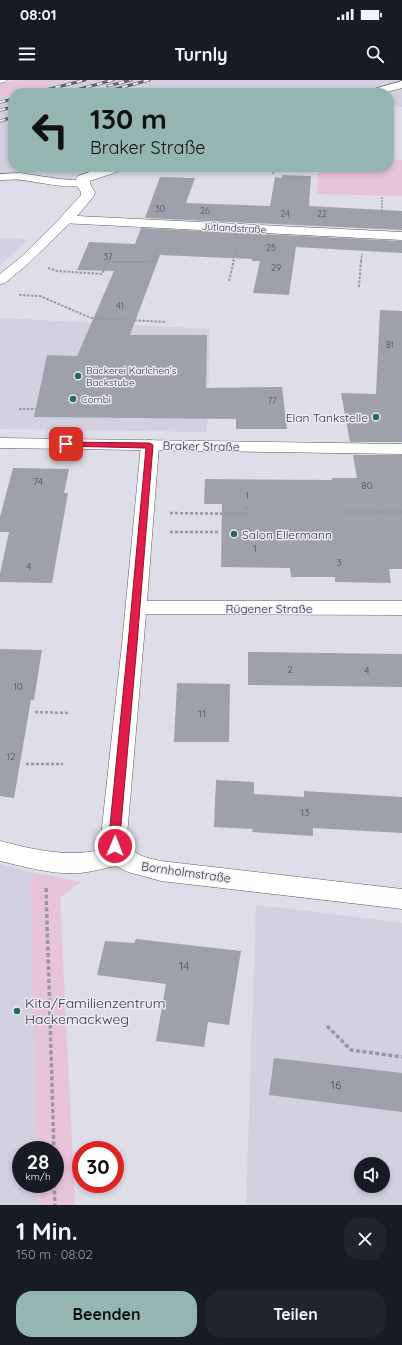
<!DOCTYPE html>
<html lang="de">
<meta charset="utf-8">
<style>
:root{--surface:#171b24;--page:#20242c;--text:#f1f3f6;--muted:#9ea1a6;--accent:#94b5b2}
body{margin:0;font-family:Quicksand,sans-serif;background:var(--page);color:var(--text);height:100vh;display:flex;flex-direction:column;font-size:15px;white-space:nowrap}
*{box-sizing:border-box;margin:0}
p{font-size:13px;color:var(--muted)}
.icon{flex:none;width:22px;height:22px;fill:none;stroke:currentColor;stroke-width:2;stroke-linecap:round;stroke-linejoin:round}
.map{position:relative;height:1125px;overflow:hidden}
.details{display:flex;flex-direction:column;background:var(--surface);flex:1}
.details>*{flex:none}
.guide{position:absolute;left:8px;top:8px;width:386px;height:84px;border-radius:16px;box-shadow:0 2px 6px #0003;background:#94b5b2;color:#111;overflow:hidden}
.fabs{position:absolute;left:354px;top:1077px;display:grid;gap:8px}
.fabs a{display:grid;place-items:center;width:36px;height:36px;border-radius:50%;background:var(--surface);box-shadow:0 2px 6px #0003;font-size:20px}
.speed{position:absolute;left:12px;top:1061px;display:flex;gap:8px;font-size:20px;font-weight:700;text-align:center}
.speed>*{display:grid;place-content:center;width:52px;height:52px;border-radius:50%;background:var(--surface);box-shadow:0 2px 6px #0003;line-height:1}
.speed small{font-size:10px;font-weight:400}
.speed .limit{border:6px solid #d22;background:#fff;color:#111}
.pin{position:absolute;display:grid;place-items:center;width:34px;height:34px;color:#fff;margin:-17px;border-radius:8px;box-shadow:0 2px 6px #0006}
.me{position:absolute;width:44px;margin:-22px;rotate:1deg;stroke-linejoin:round;filter:drop-shadow(0 0 3px #0008)}
.turn{display:flex;align-items:center;gap:14px;height:84px;padding:0 16px;font-size:18px}
.turn .icon{width:52px;height:52px;stroke-width:2.5}
.turn b{display:block;font-size:28px;line-height:34px}
.round{display:grid;place-items:center;flex:none;width:42px;height:42px;border-radius:16px;background:var(--page)}
.head{display:flex;align-items:center;justify-content:space-between;height:68px;padding:0 16px}
h1{font-size:24px;font-weight:700;line-height:30px}
.cta{display:flex;gap:8px;margin-top:auto;padding:8px 16px}
.cta a{flex:1;height:46px;border-radius:16px;background:var(--accent);color:#111;font-size:16px;font-weight:700;line-height:46px;text-align:center}
.cta a+a{background:var(--page);color:var(--text)}
.status{display:flex;justify-content:space-between;align-items:center;height:28px;padding:0 20px;background:var(--surface);direction:ltr}
.status svg{height:11px;fill:currentColor}
header{display:flex;justify-content:space-between;align-items:center;height:52px;padding:0 16px;background:var(--surface);font-size:18px;font-weight:700}
.map>svg:first-child{display:block}
</style>
<div class="status"><b>08:01</b><svg viewBox="0 0 49 12"><path d="M0 12V9h3v3zM5 12V6h3v6zM10 12V3h3v9zM15 12V0h3v12zM26 1h20v11H26zM47 4h2v5h-2z"/></svg></div>
<header><svg class="icon" aria-label="menu" viewBox="0 0 24 24"><path d="M4 6h16M4 12h16M4 18h16"/></svg>Turnly<svg class="icon" aria-label="search" viewBox="0 0 24 24"><circle cx="10" cy="10" r="6"/><path d="M15 15l6 6"/></svg></header>
<div class="map">
<svg width="402" height="1125" viewBox="0 0 402 1125">
<rect width="100%" height="100%" fill="#dfdde7"/>
<g fill="#d3d0e0" fill-rule="evenodd">
<path d="M69 0H402V27L389 26V13H19Z"/>
<path d="M13 14V87H108L73 97 60 106 12 101 0 102V18Z"/>
<path d="M0 158 28 160 0 185Z"/>
<path d="M0 238 210 249 207 352 0 349Z"/>
<path d="M0 784 30 792 37 1070H21V1104H38L39 1125H0Z"/>
<path d="M256 825 402 843V1125H246ZM361 1084H383V1106H361Z"/>
</g>
<g fill="#e8c4da">
<path d="M17 0H69L19 13H13V14L0 18V4Z"/>
<path d="M389 80H402V116L317 114 318 87H389Z"/>
<path d="M30 792 81 802 60 818 75 1125H39L38 1104H55V1070H37Z"/>
</g>
<g fill="#9ea1aa">
<path d="M282 95 311 96 309 126 402 131V150L145 138 160 97 195 98 186 123 270 126 275 97 282 98Z"/>
<path d="M141 148 402 161V173L296 167 289 215 253 213 260 181H252V179L160 175 130 255H207L206 308 282 307 287 349H236V339L34 337 47 275 77 276 114 191 77 190 89 162 135 164Z"/>
<path d="M380 230 402 231V362H350L341 313 376 314Z"/>
<path d="M353 375H402V489H389L391 503 335 502V497H291L290 488 221 487 222 424H204L205 399 332 400V398H357Z"/>
<path d="M13 388 69 389 64 413H68L52 503 0 502V494L9 452H0V437Z"/>
<path d="M0 569 42 570 34 620H31L14 718 0 716Z"/>
<path d="M248 572 402 574V607L248 605Z"/>
<path d="M177 603 230 604 229 662H174Z"/>
<path d="M216 700 254 702V714L304 717V711L402 717V753L313 748V756L252 752 253 749 214 747Z"/>
<path d="M136 859 241 871 229 945 208 942 204 967 156 961 166 904 97 895 105 861 134 863Z"/>
<path d="M274 978 402 993V1032L269 1015Z"/>
</g>
<g fill="none" stroke-linecap="round" stroke-linejoin="round">
<g stroke="#5b5961" stroke-width="1">
<g id="service">
<path d="M20 93 59 99 87 101 89 103 87 105C67 110 42 102 22 100 15 99 7 100 0 100V94Z"/>
<path d="M66 136 70 137 72 140 70 143 29 183 5 203 0 204V194L21 177 62 137Z"/>
</g>
</g>
<g stroke="#5b5961" stroke-width="1">
<g id="minor">
<path d="M0 0H7L5 2 0 3Z"/>
<path d="M402 1V8L383 13H365L367 11Z"/>
<path d="M105 87H124L123 90 90 101 91 106 95 112 94 116 77 136 402 152V160L61 143 59 140 61 137 81 115V112L77 106 76 99 78 96Z"/>
<path d="M150 360 156 361 159 365 147 521H402V535L146 534 127 756C131 776 144 777 161 781L402 809V829L161 801 128 792 116 786C104 788 92 792 80 793 53 795 26 787 0 781V761C35 770 69 778 105 769L101 756 122 564 141 365 144 361Z"/>
</g>
</g>
<g stroke="#5b5961" stroke-width="1">
<path id="secondary" d="M0 358 402 364V374L0 368Z"/>
</g>
<g stroke="#99979f" stroke-width="1.5" stroke-dasharray="2 1" stroke-linecap="butt">
<path d="M273 94 274 87"/>
<path d="M382 117V134"/>
<path d="M153 181 159 166"/>
<path d="M233 181 236 168"/>
<path d="M361 181 362 174"/>
</g>
<g stroke="#99979f" stroke-width="2" stroke-dasharray="2.5 1.5" stroke-linecap="butt">
<path d="M48 188 57 191 102 194 107 182H152L153 180"/>
<path d="M229 201 234 180"/>
<path d="M359 207 361 180"/>
<path d="M19 215 40 216 91 238 166 242"/>
<path d="M19 329H36"/>
</g>
<g stroke="#99979f" stroke-width="2.5" stroke-dasharray="3 2" stroke-linecap="butt">
<path d="M346 432H402"/>
<path d="M170 433 246 434V426"/>
<path d="M170 452H218"/>
<path d="M35 632 70 633"/>
<path d="M26 684H63"/>
</g>
<g stroke="#99979f" stroke-width="3.5" stroke-dasharray="4 2.5" stroke-linecap="butt">
<path d="M46 808 54 1070"/>
<path d="M327 946 351 970 402 977"/>
<path d="M54 1104 55 1125"/>
</g>
<use href="#service" fill="#fff" fill-rule="evenodd"/>
<use href="#minor" fill="#fff" fill-rule="evenodd"/>
<use href="#secondary" fill="#fff" fill-rule="evenodd"/>
<g stroke="#646368" stroke-width="3">
<g id="rail">
<path d="M108 6 131 0"/>
<path d="M34 13 85 0"/>
<path d="M65 13 113 0"/>
<path d="M101 13 149 0"/>
<path d="M0 22 13 19"/>
<path d="M0 30 13 27"/>
<path d="M0 41 13 37"/>
</g>
</g>
<use href="#rail" stroke="#eceaf4" stroke-width="2" stroke-dasharray="5.5" stroke-linecap="butt"/>
</g>
<path fill="#e11d48" stroke="#92132f" d="M66 362 150 363 153 365 137 564 120 756V766L119 769H111L109 756 128 564 146 368 63 366 62 364Z"/>
<g fill="#236a5f" stroke="#eceaf4" stroke-width="1.5">
<circle cx="78" cy="296" r="4"/>
<circle cx="73" cy="319" r="4"/>
<circle cx="376" cy="337" r="4"/>
<circle cx="234" cy="454" r="4"/>
<circle cx="17" cy="931" r="4"/>
</g>
<g text-anchor="middle" dominant-baseline="central" stroke-width="3" stroke-linejoin="round" paint-order="stroke">
<g font-size="9" fill="#515156">
<text x="160" y="128">30</text>
<text x="205" y="130">26</text>
<text x="285" y="133">24</text>
<text x="322" y="133">22</text>
<text x="271" y="167">25</text>
<text x="108" y="176">37</text>
<text x="276" y="187">29</text>
<text x="120" y="225">41</text>
<text x="390" y="264">81</text>
<text x="272" y="320">77</text>
</g>
<g font-size="10" fill="#37363a" stroke="#eceaf4">
<text transform="translate(234 148) rotate(3)">Jütlandstraße</text>
</g>
<g font-size="10" fill="#37363a" stroke="#eceaf4" text-anchor="start">
<text x="86" y="290">Bäckerei Karlchen's<tspan x="86" dy="12">Backstube</tspan></text>
<text x="81" y="319">Combi</text>
</g>
<g font-size="10" fill="#515156">
<text x="38" y="401">74</text>
<text x="367" y="405">80</text>
<text x="247" y="415">1</text>
<text x="255" y="468">1</text>
<text x="339" y="482">3</text>
<text x="29" y="486">4</text>
<text x="290" y="589">2</text>
<text x="367" y="590">4</text>
<text x="18" y="606">10</text>
<text x="202" y="633">11</text>
<text x="11" y="676">12</text>
<text x="305" y="732">13</text>
</g>
<g font-size="12" fill="#37363a" stroke="#eceaf4" text-anchor="end">
<text x="368" y="337">Elan Tankstelle</text>
<text x="242" y="454" text-anchor="start">Salon Ellermann</text>
</g>
<g font-size="12" fill="#37363a" stroke="#eceaf4">
<text transform="translate(201 366) rotate(1)">Braker Straße</text>
<text x="269" y="528">Rügener Straße</text>
<text transform="translate(186 792) rotate(8)">Bornholmstraße</text>
</g>
<g font-size="12" fill="#515156">
<text x="184" y="885">14</text>
<text x="336" y="1004">16</text>
</g>
<g font-size="14" fill="#37363a" stroke="#eceaf4" text-anchor="start">
<text x="25" y="923">Kita/Familienzentrum<tspan x="25" dy="16">Hackemackweg</tspan></text>
</g>
</g>
</svg>
<div class="fabs">
<a><svg class="icon" aria-label="sound" viewBox="0 0 24 24"><path d="M4 9h4l5-4v14l-5-4H4zM17 9q2 3 0 6"/></svg></a>
</div>
<div class="speed"><div>28<small>km/h</small></div><div class="limit">30</div></div>
<div class="pin" style="left:66px;top:364px;background:#d93025"><svg class="icon" aria-label="arrive" viewBox="0 0 24 24"><path d="M6 21V4h12l-3 4 3 4H6"/></svg></div>
<svg class="me" style="left:115px;top:766px" viewBox="-20 -20 40 40"><circle r="17" fill="#e11d48" stroke="#fff" stroke-width="3"/><path d="M0-11L8 9 0 5-8 9z" fill="#fff"/></svg>
<div class="guide">
<div class="turn"><svg class="icon" aria-label="left" viewBox="0 0 24 24"><path d="M17 20v-9H6M10 6l-5 5 5 5"/></svg><div><b>130 m</b>Braker Straße</div></div>
</div>
</div>
<section class="details">
<div class="head"><div><h1>1 Min.</h1><p>150 m · 08:02</p></div><a class="round"><svg class="icon" aria-label="close" viewBox="0 0 24 24"><path d="M6 6l12 12M18 6L6 18"/></svg></a></div>
<div class="cta"><a>Beenden</a><a>Teilen</a></div>
</section>
